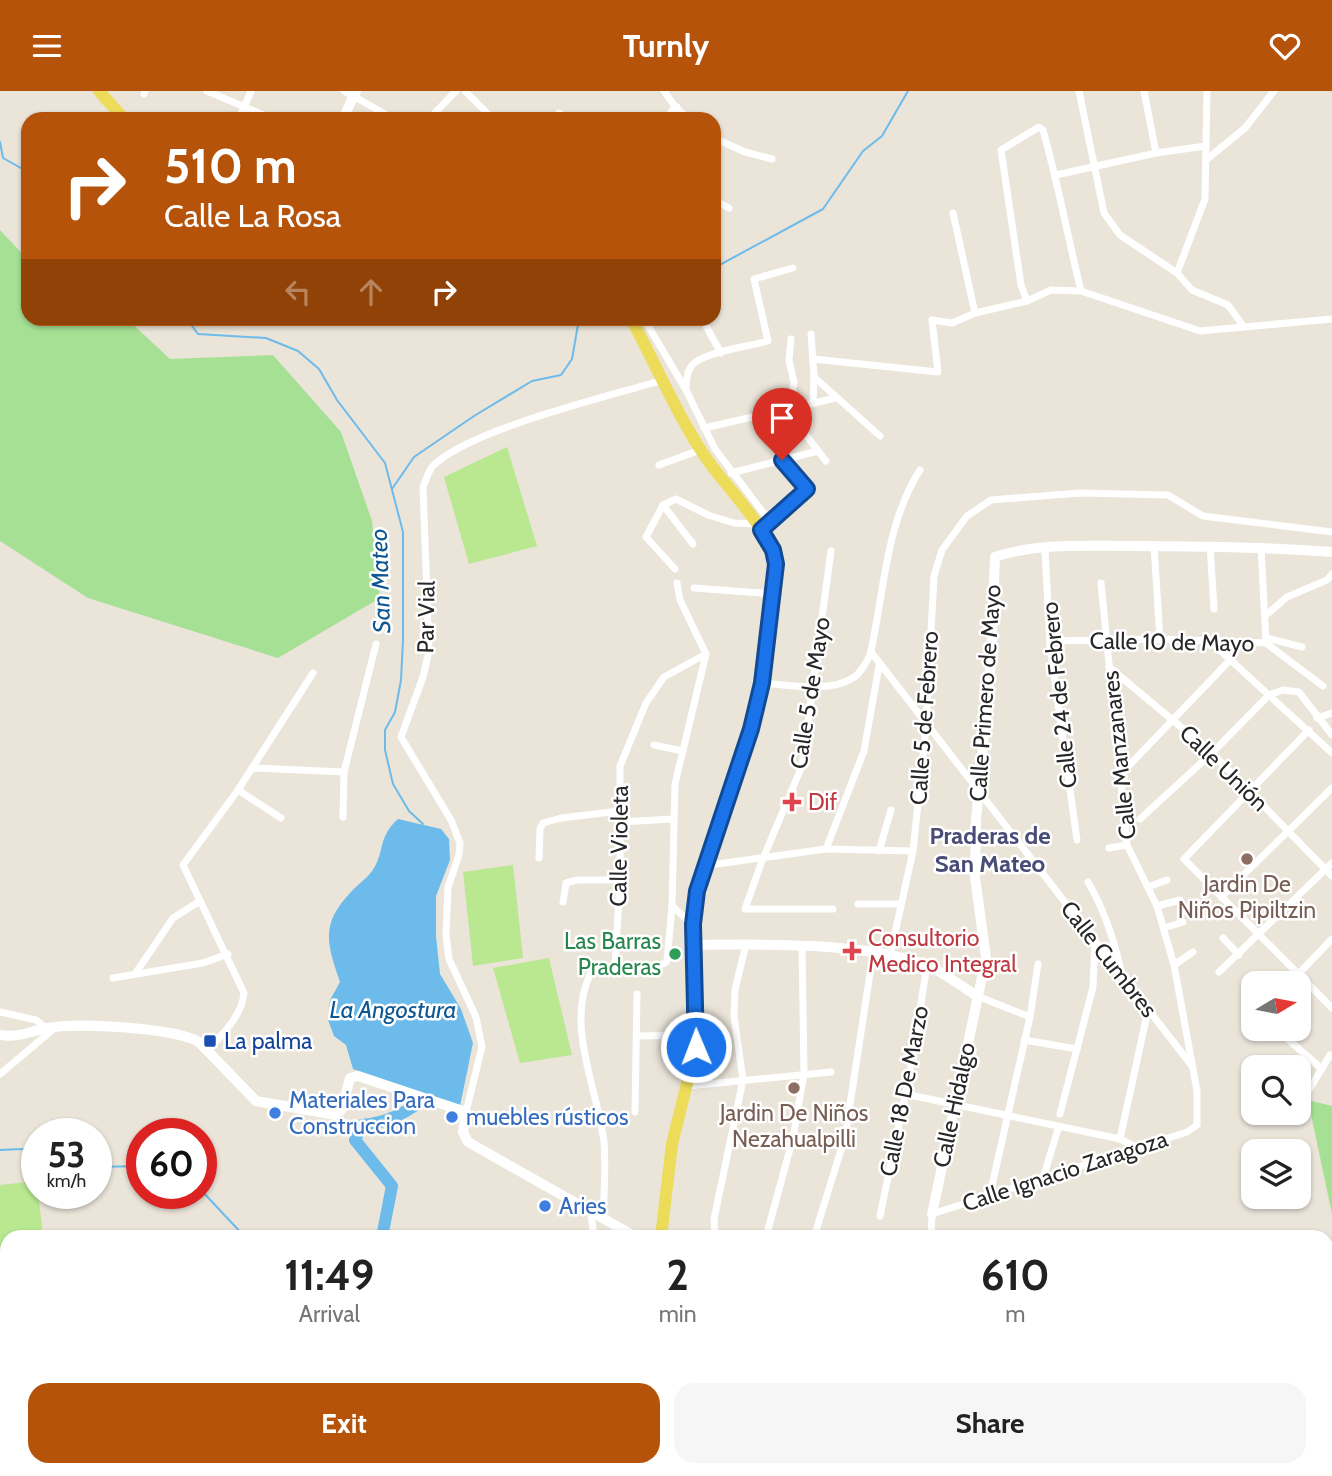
<!DOCTYPE html>
<meta charset="utf-8">
<style>
:root{--surface:#fff;--page:#f6f6f6;--text:#222;--muted:#767676;--accent:#b45309}
body{margin:0;font-family:Cabin,sans-serif;background:var(--page);color:var(--text);height:100vh;display:flex;flex-direction:column;font-size:26px;white-space:nowrap}
*{box-sizing:border-box;margin:0}
p{font-size:23px;color:var(--muted)}
.icon{flex:none;width:38px;height:38px;fill:none;stroke:currentColor;stroke-width:2;stroke-linecap:round;stroke-linejoin:round}
.map{position:relative;flex:1;overflow:hidden}
.panel{position:absolute;left:0px;top:1139px;width:1334px;height:247px;display:flex;flex-direction:column;background:var(--surface);border-radius:21px 21px 0 0;box-shadow:0 2px 5px #0004}
.panel>*{flex:none}
.top-card{position:absolute;left:21px;top:21px;width:700px;height:214px;border-radius:21px;box-shadow:0 2px 5px #0004;background:#b45309;color:#fff;overflow:hidden}
.needle{width:46px;rotate:80deg}
.tools{position:absolute;left:1241px;top:880px;display:grid;gap:14px}
.tools a{display:grid;place-items:center;width:70px;height:70px;border-radius:14px;background:var(--surface);box-shadow:0 2px 5px #0004;font-size:35px}
.speed{position:absolute;left:21px;top:1027px;display:flex;gap:14px;font-size:35px;font-weight:700;text-align:center}
.speed>*{display:grid;place-content:center;width:91px;height:91px;border-radius:50%;background:var(--surface);box-shadow:0 2px 5px #0004;line-height:1}
.speed small{font-size:18px;font-weight:400}
.speed .limit{border:10px solid #d22;background:#fff;color:#111}
.pin{position:absolute;display:grid;place-items:center;width:60px;height:60px;color:#fff;margin:-72px -30px;border-radius:50% 50% 50% 0;rotate:-45deg;box-shadow:0 0 7px #0007}
.pin .icon{rotate:45deg}
.me{position:absolute;width:77px;margin:-38px;rotate:359deg;stroke-linejoin:round;filter:drop-shadow(0 0 5px #0008)}
.turn{display:flex;align-items:center;gap:24px;height:147px;padding:0 28px;font-size:32px}
.turn .icon{width:91px;height:91px;stroke-width:2.5}
.turn b{display:block;font-size:49px;line-height:60px}
.lanes{display:flex;align-items:center;height:66px;padding:0 28px;background:#0003;justify-content:center;gap:35px;direction:ltr}
.lanes .off{opacity:.35}
.eta{display:flex;justify-content:space-evenly;align-items:center;height:119px;text-align:center}
.eta b{font-size:42px;font-weight:700;line-height:49px}
.cta{display:flex;gap:14px;margin-top:auto;padding:14px 28px}
.cta a{flex:1;height:80px;border-radius:21px;background:var(--accent);color:#fff;font-size:28px;font-weight:700;line-height:80px;text-align:center}
.cta a+a{background:var(--page);color:var(--text)}
header{display:flex;justify-content:space-between;align-items:center;height:91px;padding:0 28px;background:var(--accent);color:#fff;font-size:32px;font-weight:700}
.map>svg:first-child{display:block}
</style>
<header><svg class="icon" aria-label="menu" viewBox="0 0 24 24"><path d="M4 6h16M4 12h16M4 18h16"/></svg>Turnly<svg class="icon" aria-label="heart" viewBox="0 0 24 24"><path d="M12 20l-8-8c-3-5 5-10 8-4 3-6 11-1 8 4z"/></svg></header>
<div class="map">
<svg width="1332" height="1385" viewBox="0 0 1332 1385">
<rect width="100%" height="100%" fill="#eae4d9"/>
<g fill="#a6e095">
<path d="M0 139 28 169V228H127L170 268 273 264 341 341 372 430 380 507 278 567 88 507 0 450Z"/>
<path d="M1308 1009 1332 1015V1123Z"/>
</g>
<g fill="#b9e891">
<path d="M507 356 537 455 469 473 444 386Z"/>
<path d="M513 774 523 867 473 875 463 781Z"/>
<path d="M549 867 572 964 520 972 493 877Z"/>
<path d="M37 1090 43 1146H7V1203L0 1204V1094Z"/>
</g>
<path fill="#6cbbeb" d="M398 728 441 738 449 748 450 769 436 805V845L440 883 461 918 473 952 460 1015 353 978 346 954 334 945 328 929 330 909 340 891C327 853 320 833 351 801 358 793 369 786 374 777 385 759 378 746 398 728Z"/>
<g fill="none" stroke-linecap="round" stroke-linejoin="round">
<g stroke="#6cbbeb" stroke-width="2">
<path d="M0 51 3 67 28 81"/>
<path d="M714 177 823 118 863 60 882 45 908 0"/>
<path d="M187 228 198 243 266 247 298 260 319 278 337 309 385 372 403 441V549L401 589 395 621 385 639V659L393 693 409 720 423 733"/>
<path d="M392 398 414 366 474 325 532 290 561 284 572 268 579 228"/>
<path d="M0 1059 22 1058 37 1063"/>
<path d="M96 1076 142 1075"/>
<path d="M201 1099 245 1146"/>
</g>
<g stroke="#6cbbeb" stroke-width="12">
<path d="M382 1146 392 1095 355 1049 362 1034C387 1032 409 1021 428 1004"/>
<path d="M446 1379 449 1385"/>
</g>
<g stroke="#fff" stroke-width="7">
<path d="M207 0 273 28"/>
<path d="M344 0 394 28"/>
<path d="M465 0 493 28"/>
<path d="M664 0 676 17 689 28"/>
<path d="M1079 0 1104 122 1120 144 1177 182"/>
<path d="M1144 0 1156 62"/>
<path d="M1207 0 1205 108 1177 182 1192 199 1228 214 1244 236"/>
<path d="M144 3 145 0"/>
<path d="M239 28 251 0"/>
<path d="M429 28 456 0"/>
<path d="M554 28 559 22 569 28"/>
<path d="M714 47 745 61 772 68"/>
<path d="M1206 69 1245 37 1274 0"/>
<path d="M1056 84 1156 62 1206 55"/>
<path d="M714 109 729 117"/>
<path d="M953 122 975 222"/>
<path d="M1027 210 1021 194 1001 59 1039 36 1043 39C1058 92 1068 147 1081 200L1200 240 1332 228"/>
<path d="M702 228 721 262"/>
<path d="M647 233 686 299 715 358 771 432"/>
<path d="M811 243 814 286 880 345"/>
<path d="M813 268 938 281 932 229 952 232 975 222 1027 210 1051 199 1081 200"/>
<path d="M686 298C686 290 687 279 693 273 706 261 750 255 768 250L754 188 793 177"/>
<path d="M813 312 814 286"/>
<path d="M790 316 794 291 789 269 791 248"/>
<path d="M785 317 826 370"/>
<path d="M704 337 836 307"/>
<path d="M659 374 700 359"/>
<path d="M731 382 818 360"/>
<path d="M663 414 693 453"/>
<path d="M769 433 806 401 782 369"/>
<path d="M1210 454 1214 518"/>
<path d="M1154 455 1160 548"/>
<path d="M1261 455 1266 552"/>
<path d="M1045 458 1050 555 1077 749"/>
<path d="M831 460 802 675 762 770 745 818H833"/>
<path d="M675 478 646 446 663 414 676 408 708 424 734 432 756 433"/>
<path d="M694 497 773 503"/>
<path d="M1266 524 1287 506 1327 489 1332 483"/>
<path d="M1267 547 1302 556"/>
<path d="M1050 550 1160 548 1266 552"/>
<path d="M1212 552 1332 662"/>
<path d="M1266 552 1323 595"/>
<path d="M871 561 1192 975"/>
<path d="M1109 576 1212 662 1332 785"/>
<path d="M762 592C789 594 829 602 853 587 860 583 869 568 871 560 884 500 886 432 920 379"/>
<path d="M1317 627 1332 622"/>
<path d="M1309 639 1184 768 1332 917"/>
<path d="M654 654 683 660"/>
<path d="M252 677 344 681"/>
<path d="M1119 685 1230 569"/>
<path d="M238 699 281 727"/>
<path d="M343 726 344 681 376 553"/>
<path d="M1140 728 1212 662 1269 604 1283 599 1299 601 1332 644"/>
<path d="M620 731 673 728"/>
<path d="M1109 757 1127 754"/>
<path d="M826 758 864 660 879 575"/>
<path d="M879 760 891 719"/>
<path d="M539 767 540 738 543 732 561 727 620 720"/>
<path d="M703 775 826 758 913 760"/>
<path d="M1088 791C1105 820 1114 848 1121 880"/>
<path d="M1148 796 1167 789"/>
<path d="M1221 806 1332 697"/>
<path d="M563 811 566 792 577 789H620"/>
<path d="M858 813H900"/>
<path d="M672 815 692 833"/>
<path d="M1157 815 1180 809"/>
<path d="M1164 837 1183 831"/>
<path d="M1223 847 1239 864"/>
<path d="M890 865 913 760 926 636 934 485 942 459 967 425 991 409 1080 402 1168 404 1203 425 1332 441"/>
<path d="M615 873 620 789V675L646 612 664 586 706 563"/>
<path d="M1174 874 1193 861"/>
<path d="M1219 881 1332 772"/>
<path d="M135 883 173 827 200 810"/>
<path d="M113 887 203 872 228 863"/>
<path d="M1290 892 1332 848"/>
<path d="M977 905 1030 926"/>
<path d="M0 921 36 929 46 937"/>
<path d="M1276 938 1322 978"/>
<path d="M637 945 696 944"/>
<path d="M1024 949 1077 958"/>
<path d="M208 960C222 943 242 925 244 902L183 774 238 699 313 582"/>
<path d="M0 983 56 936"/>
<path d="M688 995 831 981"/>
<path d="M905 1003 1120 1048 1136 1056"/>
<path d="M1306 1004 1330 964"/>
<path d="M466 1021 482 956 476 926 449 868 446 844 448 796 459 764 460 752 451 729 401 646 423 586 429 560 423 396C426 390 428 381 432 376 466 339 610 305 663 289"/>
<path d="M635 1021 637 903"/>
<path d="M1060 1023 1093 896 1095 850"/>
<path d="M1120 1048 1148 919"/>
<path d="M1043 1087 1059 1035"/>
<path d="M990 1103 1030 926 1038 873"/>
<path d="M591 1123 594 1146"/>
<path d="M880 1125 910 981 927 874"/>
<path d="M603 1128C604 1102 606 1077 604 1051 597 996 565 934 591 881 613 870 657 882 667 870L672 815 675 693 706 563 680 509 677 492"/>
<path d="M715 1146 714 1128 743 989 734 925 735 899 746 853"/>
<path d="M766 1146 793 1047 804 982 802 855"/>
<path d="M814 1146 845 1046 873 863"/>
<path d="M931 1146 932 1123 1187 1041 1197 1034V1000L1174 874 1157 815 1127 754 1101 492"/>
<path d="M0 1215 7 1214"/>
<path d="M0 1270 7 1269"/>
<path d="M0 1280 7 1329"/>
<path d="M1326 1296 1332 1293"/>
<path d="M0 1364H7"/>
<path d="M13 1379 14 1385"/>
<path d="M231 1379 237 1385"/>
<path d="M308 1379 314 1385"/>
<path d="M378 1379 385 1385"/>
<path d="M836 1379 837 1385"/>
<path d="M864 1379 867 1385"/>
<path d="M899 1379 900 1385"/>
<path d="M1009 1379 1012 1385"/>
<path d="M1070 1379 1075 1385"/>
<path d="M1104 1379 1106 1385"/>
<path d="M1296 1379 1302 1385"/>
<path d="M140 1385 147 1379"/>
<path d="M331 1385 337 1379"/>
<path d="M937 1385 938 1379"/>
<path d="M976 1385 978 1379"/>
<path d="M994 1385V1379"/>
<path d="M1129 1385 1135 1379"/>
<path d="M1197 1385 1204 1379"/>
</g>
<g stroke="#fff" stroke-width="10">
<path d="M343 28 356 0"/>
<path d="M668 28 676 17"/>
<path d="M693 854C759 853 864 851 926 874 943 881 961 895 977 905"/>
<path d="M932 1123 986 867 975 786 976 729 991 571 995 466C1036 452 1086 455 1128 455 1197 455 1264 456 1332 461"/>
</g>
<path stroke="#fff" stroke-width="10" d="M0 944C19 947 30 940 48 937 77 931 175 937 199 951L256 1010 336 1024 342 1018 350 987 358 985 466 1021 463 1041 468 1051 636 1146"/>
<g stroke="#eddc5a" stroke-width="12">
<path d="M99 0 124 28"/>
<path d="M631 228C655 271 674 319 702 361 725 397 766 431 776 473L762 592 751 638 697 800 693 833 696 956 672 1053 661 1146"/>
<path d="M696 1379 698 1385"/>
</g>
</g>
<g fill="none" stroke-linecap="round" stroke-linejoin="round">
<g stroke="#114b97" stroke-width="18">
<path id="route" d="M696 956 693 833 697 800 751 638 762 592 776 473 773 459 761 439 807 398 782 369"/>
</g>
<use href="#route" stroke="#1a73e8" stroke-width="12"/>
</g>
<g fill="#e0444e" stroke="#fff" stroke-width="2.5">
<path d="M788.5 700.5h7v7h7v7h-7v7h-7v-7h-7v-7h7z"/>
<path d="M848.5 849.5h7v7h7v7h-7v7h-7v-7h-7v-7h7z"/>
</g>
<g fill="#8d6e63" stroke="#fff" stroke-width="2.5">
<circle cx="1247" cy="768" r="7"/>
<circle cx="794" cy="997" r="7"/>
</g>
<circle fill="#2e9e5b" stroke="#fff" stroke-width="2.5" cx="675" cy="863" r="7"/>
<rect fill="#1a4fb4" stroke="#fff" stroke-width="2.5" x="203" y="943" width="14" height="14" rx="3.5"/>
<g fill="#3f7fe0" stroke="#fff" stroke-width="2.5">
<circle cx="275" cy="1022" r="7"/>
<circle cx="452" cy="1026" r="7"/>
<circle cx="545" cy="1115" r="7"/>
</g>
<g text-anchor="middle" dominant-baseline="central" stroke-width="5" stroke-linejoin="round" paint-order="stroke">
<g font-size="23" fill="#272727" stroke="#fff">
<text transform="translate(426 526) rotate(-89)">Par Vial</text>
<text transform="translate(1172 551) rotate(1)">Calle 10 de Mayo</text>
<text transform="translate(810 602) rotate(-81)">Calle 5 de Mayo</text>
<text transform="translate(985 602) rotate(-86)">Calle Primero de Mayo</text>
<text transform="translate(1059 604) rotate(-96)">Calle 24 de Febrero</text>
<text transform="translate(924 627) rotate(-86)">Calle 5 de Febrero</text>
<text transform="translate(1119 664) rotate(-96)">Calle Manzanares</text>
<text transform="translate(1224 677) rotate(44)">Calle Unión</text>
<text transform="translate(619 755) rotate(-89)">Calle Violeta</text>
<text transform="translate(1109 868) rotate(52)">Calle Cumbres</text>
<text transform="translate(904 1000) rotate(-79)">Calle 18 De Marzo</text>
<text transform="translate(954 1014) rotate(-78)">Calle Hidalgo</text>
<text transform="translate(1065 1080) rotate(-18)">Calle Ignacio Zaragoza</text>
</g>
<g font-size="23" fill="#be3a42" stroke="#fff" text-anchor="start">
<text x="808" y="711">Dif</text>
<text x="868" y="847">Consultorio<tspan x="868" dy="26">Medico Integral</tspan></text>
</g>
<g font-size="23" fill="#785e54" stroke="#fff">
<text x="1247" y="793">Jardin De<tspan x="1247" dy="26">Niños Pipiltzin</tspan></text>
<text x="794" y="1022">Jardin De Niños<tspan x="794" dy="26">Nezahualpilli</tspan></text>
</g>
<g font-size="23" fill="#27864d" stroke="#fff" text-anchor="end">
<text x="661" y="850">Las Barras<tspan x="661" dy="26">Praderas</tspan></text>
</g>
<g font-size="23" fill="#164399" stroke="#fff" text-anchor="start">
<text x="224" y="950">La palma</text>
</g>
<g font-size="23" fill="#366cbe" stroke="#fff" text-anchor="start">
<text x="289" y="1009">Materiales Para<tspan x="289" dy="26">Construccion</tspan></text>
<text x="466" y="1026">muebles rústicos</text>
<text x="559" y="1115">Aries</text>
</g>
<g font-size="24" font-style="italic" fill="#0f5793" stroke="#fff">
<text transform="translate(380 490) rotate(-92)">San Mateo</text>
<text x="393" y="918">La Angostura</text>
</g>
<g font-size="24" font-weight="bold" fill="#494c76" stroke="#fff">
<text x="990" y="744">Praderas de<tspan x="990" dy="28">San Mateo</tspan></text>
</g>
</g>
</svg>
<div class="tools">
<a><svg class="needle" viewBox="-14 -14 28 28"><path d="M0-13l5 13h-10z" fill="#e53935"/><path d="M0 13l5-13h-10z" fill="#767676"/></svg></a>
<a><svg class="icon" aria-label="search" viewBox="0 0 24 24"><circle cx="10" cy="10" r="6"/><path d="M15 15l6 6"/></svg></a>
<a><svg class="icon" aria-label="layers" viewBox="0 0 24 24"><path d="M12 4l9 5-9 5-9-5zM3 14l9 5 9-5"/></svg></a>
</div>
<div class="speed"><div>53<small>km/h</small></div><div class="limit">60</div></div>
<div class="pin" style="left:782px;top:369px;background:#d93025"><svg class="icon" aria-label="arrive" viewBox="0 0 24 24"><path d="M6 21V4h12l-3 4 3 4H6"/></svg></div>
<svg class="me" style="left:696px;top:956px" viewBox="-20 -20 40 40"><circle r="17" fill="#1a73e8" stroke="#fff" stroke-width="3"/><path d="M0-11L8 9 0 5-8 9z" fill="#fff"/></svg>
<div class="top-card">
<div class="turn"><svg class="icon" aria-label="right" viewBox="0 0 24 24"><path d="M7 20v-9h11M14 6l5 5-5 5"/></svg><div><b>510 m</b>Calle La Rosa</div></div>
<div class="lanes"><svg class="icon off" aria-label="left" viewBox="0 0 24 24"><path d="M17 20v-9H6M10 6l-5 5 5 5"/></svg><svg class="icon off" aria-label="ahead" viewBox="0 0 24 24"><path d="M12 20V5M6 11l6-6 6 6"/></svg><svg class="icon" aria-label="right" viewBox="0 0 24 24"><path d="M7 20v-9h11M14 6l5 5-5 5"/></svg></div>
</div>
<section class="panel">
<div class="eta">
<div><b>11:49</b><p>Arrival</p></div>
<div><b>2</b><p>min</p></div>
<div><b>610</b><p>m</p></div>
</div>
<div class="cta"><a>Exit</a><a>Share</a></div>
</section>
</div>
